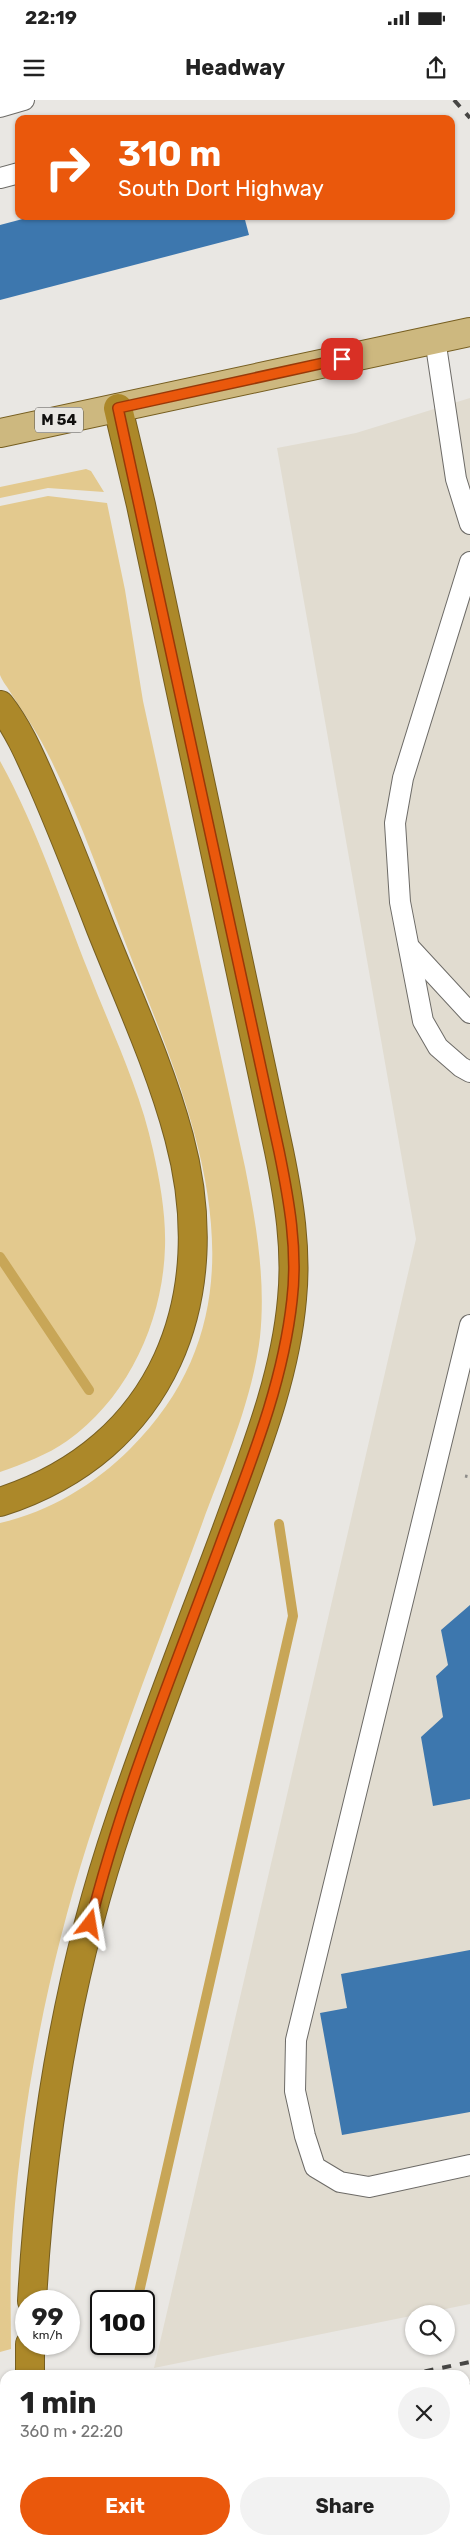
<!DOCTYPE html>
<meta charset="utf-8">
<style>
:root{--surface:#fff;--page:#f2f2f2;--text:#222;--muted:#767676;--accent:#ea580c}
body{margin:0;font-family:Rubik,sans-serif;background:var(--page);color:var(--text);height:100vh;display:flex;flex-direction:column;font-size:19px;white-space:nowrap}
*{box-sizing:border-box;margin:0}
p{font-size:16px;color:var(--muted)}
.icon{flex:none;width:28px;height:28px;fill:none;stroke:currentColor;stroke-width:2;stroke-linecap:round;stroke-linejoin:round}
.map{position:relative;flex:1;overflow:hidden}
.side{position:absolute;left:0px;top:2270px;width:470px;height:175px;display:flex;flex-direction:column;background:var(--surface);border-radius:15px 15px 0 0;box-shadow:0 1px 4px #0004}
.side>*{flex:none}
.banner{position:absolute;left:15px;top:15px;width:440px;height:105px;border-radius:10px;box-shadow:0 1px 4px #0004;background:#ea580c;color:#fff;overflow:hidden}
.fabs{position:absolute;left:405px;top:2205px;display:grid;gap:10px}
.fabs a{display:grid;place-items:center;width:50px;height:50px;border-radius:50%;background:var(--surface);box-shadow:0 1px 4px #0004;font-size:25px}
.speed{position:absolute;left:15px;top:2190px;display:flex;gap:10px;font-size:25px;font-weight:700;text-align:center}
.speed>*{display:grid;place-content:center;width:65px;height:65px;border-radius:50%;background:var(--surface);box-shadow:0 1px 4px #0004;line-height:1}
.speed small{font-size:12px;font-weight:400}
.speed .limit{border:2px solid #111;border-radius:8px;background:#fff;color:#111}
.pin{position:absolute;display:grid;place-items:center;width:42px;height:42px;color:#fff;margin:-21px;border-radius:10px;box-shadow:0 2px 8px #0006}
.me{position:absolute;width:55px;margin:-28px;rotate:14deg;stroke-linejoin:round;filter:drop-shadow(0 0 4px #0008)}
.turn{display:flex;align-items:center;gap:18px;height:105px;padding:0 20px;font-size:22px}
.turn .icon{width:65px;height:65px;stroke-width:2.5}
.turn b{display:block;font-size:35px;line-height:42px}
.round{display:grid;place-items:center;flex:none;width:52px;height:52px;border-radius:26px;background:var(--page)}
.headline{display:flex;align-items:center;justify-content:space-between;height:85px;padding:0 20px}
h1{font-size:30px;font-weight:700;line-height:38px}
.button{display:flex;gap:10px;margin-top:auto;padding:10px 20px}
.button a{flex:1;height:58px;border-radius:30px;background:var(--accent);color:#fff;font-size:20px;font-weight:700;line-height:58px;text-align:center}
.button a+a{background:var(--page);color:var(--text)}
.status{display:flex;justify-content:space-between;align-items:center;height:35px;padding:0 25px;background:var(--surface);direction:ltr}
.status svg{height:14px;fill:currentColor}
header{display:flex;justify-content:space-between;align-items:center;height:65px;padding:0 20px;background:var(--surface);font-size:22px;font-weight:700}
.map>svg:first-child{display:block}
</style>
<div class="status"><b>22:19</b><svg viewBox="0 0 49 12"><path d="M0 12V9h3v3zM5 12V6h3v6zM10 12V3h3v9zM15 12V0h3v12zM26 1h20v11H26zM47 4h2v5h-2z"/></svg></div>
<header><svg class="icon" aria-label="menu" viewBox="0 0 24 24"><path d="M4 6h16M4 12h16M4 18h16"/></svg>Headway<svg class="icon" aria-label="share" viewBox="0 0 24 24"><path d="M12 15V3M7 8l5-5 5 5M5 13v7h14v-7"/></svg></header>
<div class="map">
<svg width="470" height="2445" viewBox="0 0 470 2445">
<rect width="100%" height="100%" fill="#e9e7e3"/>
<path fill="#e1dcd0" d="M470 298V2204L154 2268 416 1139 277 348 356 333Z"/>
<g fill="#e3c98e">
<path d="M86 369 91 371 104 392 48 388 0 398V387Z"/>
<path d="M48 396 107 403 125 490 143 601 245 1067C256 1123 266 1179 260 1237 252 1302 224 1364 202 1424 163 1530 122 1635 88 1742 45 1878 18 2021 11 2163 10 2192 11 2221 11 2249L0 2252V1423C49 1412 95 1384 130 1349 276 1204 196 1021 132 860 106 793 83 724 51 660 40 637 26 616 12 595 9 589 2 581 0 575 0 562 0 543 0 529 0 488 0 447 0 406Z"/>
<path d="M0 661C37 728 61 802 89 873 111 930 140 989 153 1050 160 1081 166 1115 165 1147 163 1221 128 1298 67 1341 47 1355 23 1364 0 1372Z"/>
</g>
<g fill="none" stroke-linecap="round" stroke-linejoin="round">
<g stroke="#c8a657" stroke-width="10">
<path d="M0 1157 89 1290"/>
<path d="M137 2201 293 1516 279 1424"/>
</g>
</g>
<g fill="#3d77ae">
<path d="M34 116H244L249 135 0 200V125Z"/>
<path d="M470 1505V1699L433 1706 421 1637 443 1617 436 1576 448 1565 441 1530Z"/>
<path d="M470 1850V2012L342 2035 320 1913 347 1908 341 1874Z"/>
</g>
<g fill="none" stroke-linecap="round" stroke-linejoin="round">
<g stroke="#6d6b67" stroke-width="22">
<g id="lane">
<path d="M0 7 24 0"/>
<path d="M0 78 19 73"/>
<path d="M435 239 456 379 470 424"/>
<path d="M470 462 403 678 395 723 400 802 423 921 438 947 461 967 470 972"/>
<path d="M411 849 470 913"/>
<path d="M470 1225 296 1940 295 1991 305 2036 315 2067 340 2082 369 2087 470 2065"/>
</g>
</g>
<g stroke="#765e20" stroke-width="30">
<path id="primary" d="M0 333 470 232"/>
</g>
<g stroke="#765e20" stroke-width="30">
<g id="highway">
<path d="M0 605C18 628 30 656 42 683 63 731 82 780 101 829 128 897 160 966 179 1037 222 1197 165 1349 0 1402"/>
<path d="M32 2201C41 2039 67 1875 120 1720 153 1622 191 1526 227 1429 254 1354 285 1279 292 1199 297 1149 289 1100 279 1051L141 405 118 308"/>
<path d="M30 2275V2244"/>
<path d="M37 2440V2445"/>
</g>
</g>
<path stroke="#8d8c89" stroke-width="3" stroke-dasharray="2.5 4" stroke-linecap="butt" d="M465 1376 470 1377"/>
<use href="#lane" stroke="#fff" stroke-width="20"/>
<use href="#primary" stroke="#cdb87f" stroke-width="28"/>
<use href="#highway" stroke="#ac8829" stroke-width="28"/>
<g stroke="#474644" stroke-width="4" stroke-dasharray="9 9" stroke-linecap="butt">
<path d="M454 0 470 18"/>
<path d="M407 2275 470 2262"/>
<path d="M465 2286 470 2285"/>
<path d="M0 2360 5 2359"/>
<path d="M0 2385 5 2384"/>
</g>
</g>
<g fill="none" stroke-linecap="round" stroke-linejoin="round">
<g stroke="#983908" stroke-width="12">
<path id="route" d="M90 1824C123 1692 176 1565 223 1437 252 1359 283 1283 292 1200 298 1150 289 1100 279 1051L118 308 342 259"/>
</g>
<use href="#route" stroke="#ea580c" stroke-width="9"/>
</g>
<g text-anchor="middle" dominant-baseline="central" stroke-width="4" stroke-linejoin="round" paint-order="stroke">
<rect fill="#e9e7e3" stroke="#52504f" stroke-width="1" x="35" y="307.5" width="48" height="25" rx="4"/>
<g font-size="15" font-weight="bold" fill="#11100f">
<text x="59" y="320">M 54</text>
</g>
</g>
</svg>
<div class="fabs">
<a><svg class="icon" aria-label="search" viewBox="0 0 24 24"><circle cx="10" cy="10" r="6"/><path d="M15 15l6 6"/></svg></a>
</div>
<div class="speed"><div>99<small>km/h</small></div><div class="limit">100</div></div>
<div class="pin" style="left:342px;top:259px;background:#d93025"><svg class="icon" aria-label="arrive" viewBox="0 0 24 24"><path d="M6 21V4h12l-3 4 3 4H6"/></svg></div>
<svg class="me" style="left:90px;top:1824px" viewBox="-20 -20 40 40"><path d="M0-17L14 15 0 8-14 15z" fill="#ea580c" stroke="#fff" stroke-width="4"/></svg>
<div class="banner">
<div class="turn"><svg class="icon" aria-label="right" viewBox="0 0 24 24"><path d="M7 20v-9h11M14 6l5 5-5 5"/></svg><div><b>310 m</b>South Dort Highway</div></div>
</div>
<section class="side">
<div class="headline"><div><h1>1 min</h1><p>360 m · 22:20</p></div><a class="round"><svg class="icon" aria-label="close" viewBox="0 0 24 24"><path d="M6 6l12 12M18 6L6 18"/></svg></a></div>
<div class="button"><a>Exit</a><a>Share</a></div>
</section>
</div>
